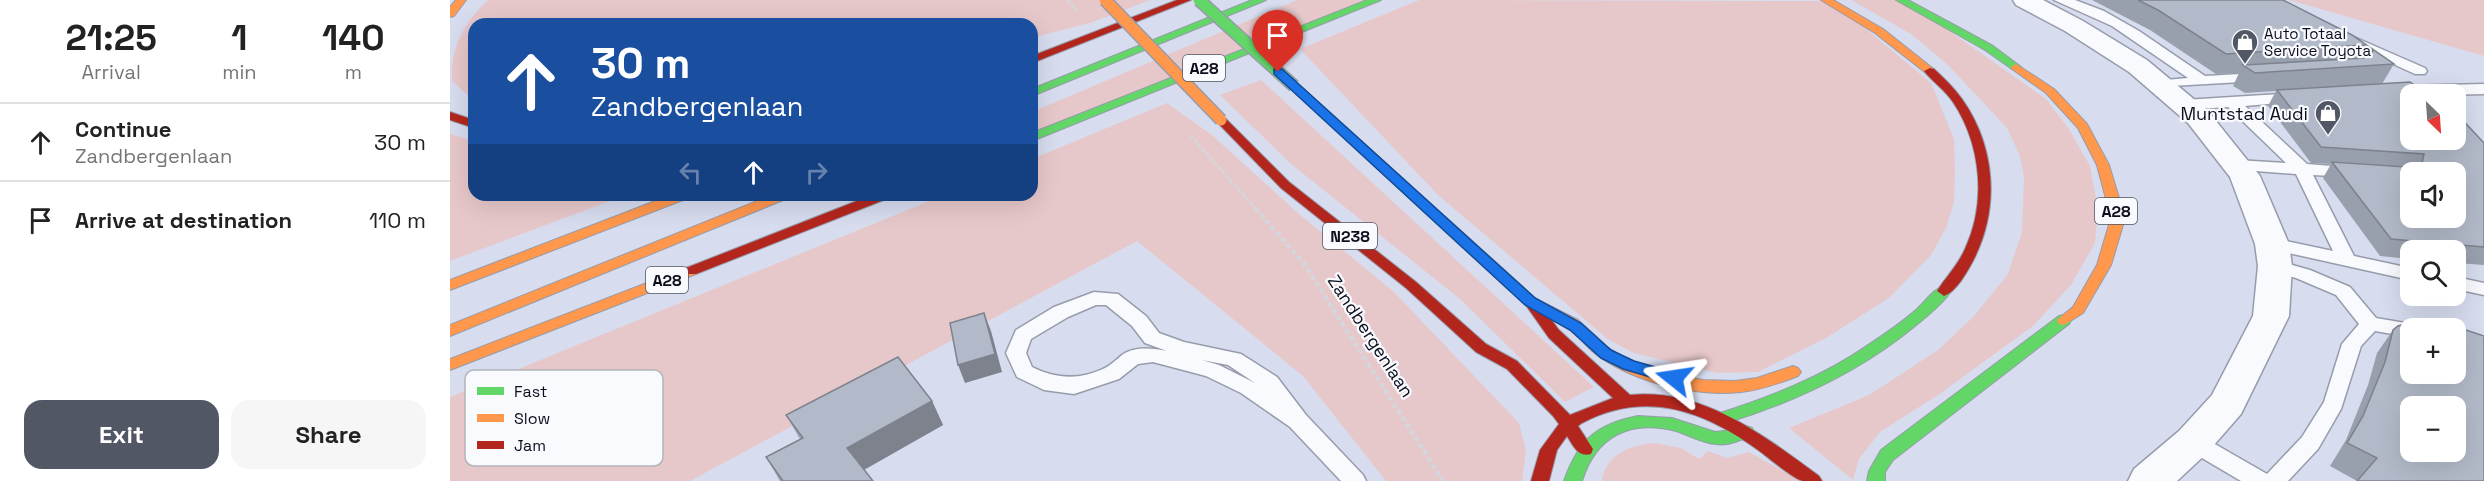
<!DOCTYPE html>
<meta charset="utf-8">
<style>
:root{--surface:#fff;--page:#f6f6f6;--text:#222;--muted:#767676;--line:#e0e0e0;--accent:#525766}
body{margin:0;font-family:"Space Grotesk",sans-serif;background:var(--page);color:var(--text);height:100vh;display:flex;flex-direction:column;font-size:22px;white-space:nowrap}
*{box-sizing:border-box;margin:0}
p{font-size:20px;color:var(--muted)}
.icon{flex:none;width:33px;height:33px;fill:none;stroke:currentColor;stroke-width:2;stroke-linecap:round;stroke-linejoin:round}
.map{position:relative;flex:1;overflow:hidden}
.details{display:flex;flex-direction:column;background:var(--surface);width:450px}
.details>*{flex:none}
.banner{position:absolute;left:18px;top:18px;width:570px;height:183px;border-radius:18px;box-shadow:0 6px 24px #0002;background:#1a4fa0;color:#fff;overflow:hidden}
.needle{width:39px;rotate:155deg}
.fabs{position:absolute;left:1950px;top:84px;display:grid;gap:12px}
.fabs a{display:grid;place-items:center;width:66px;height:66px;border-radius:12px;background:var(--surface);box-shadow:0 6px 24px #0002;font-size:30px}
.pin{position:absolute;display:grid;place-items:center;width:51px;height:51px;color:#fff;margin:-62px -26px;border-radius:50% 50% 50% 0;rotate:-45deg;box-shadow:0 0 6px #0007}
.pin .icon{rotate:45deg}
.me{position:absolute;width:66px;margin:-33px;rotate:285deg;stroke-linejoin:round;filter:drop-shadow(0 0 4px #0008)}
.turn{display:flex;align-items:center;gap:21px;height:126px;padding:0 24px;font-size:27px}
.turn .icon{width:78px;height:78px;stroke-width:2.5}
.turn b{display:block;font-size:42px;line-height:51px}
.lanes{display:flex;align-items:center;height:57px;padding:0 24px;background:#0003;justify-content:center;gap:30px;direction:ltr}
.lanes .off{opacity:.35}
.eta{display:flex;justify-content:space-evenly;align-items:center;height:102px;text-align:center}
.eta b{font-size:36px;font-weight:700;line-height:42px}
.action{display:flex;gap:12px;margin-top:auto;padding:12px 24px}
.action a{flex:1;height:69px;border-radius:18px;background:var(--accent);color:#fff;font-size:24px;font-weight:700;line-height:69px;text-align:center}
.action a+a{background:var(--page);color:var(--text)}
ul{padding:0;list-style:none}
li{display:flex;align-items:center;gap:18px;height:78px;padding:0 24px;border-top:2px solid var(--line)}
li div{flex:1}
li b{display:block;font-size:22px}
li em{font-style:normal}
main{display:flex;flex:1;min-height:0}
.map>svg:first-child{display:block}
</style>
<main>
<section class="details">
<div class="eta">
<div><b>21:25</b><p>Arrival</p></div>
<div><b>1</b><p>min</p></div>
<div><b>140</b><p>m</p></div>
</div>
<ul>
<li><svg class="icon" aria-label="ahead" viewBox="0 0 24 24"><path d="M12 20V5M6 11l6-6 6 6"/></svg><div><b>Continue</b><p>Zandbergenlaan</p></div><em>30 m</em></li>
<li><svg class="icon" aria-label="arrive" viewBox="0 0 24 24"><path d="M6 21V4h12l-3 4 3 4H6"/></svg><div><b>Arrive at destination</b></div><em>110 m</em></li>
</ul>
<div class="action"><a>Exit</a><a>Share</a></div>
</section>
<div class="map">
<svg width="2034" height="481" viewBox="0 0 2034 481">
<rect width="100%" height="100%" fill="#d7ddef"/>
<g fill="#e7c8ca">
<path d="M38 0H700L643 22 582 38V24H24V101L2 81C0 48 15 21 38 0Z"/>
<path d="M847 0H923L582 137V112Z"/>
<path d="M969 0 1371 1 1403 18 1481 83 1504 139 1505 171 1504 202 1496 228 1481 255 1439 298 1376 338 1308 372 1268 373 1184 353 1159 340 988 195 850 49Z"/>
<path d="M1401 0H1455L1596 99 1619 129 1640 166 1648 209 1645 243 1621 285 1583 326 1488 395 1430 432 1409 459 1403 480 1339 428 1419 395 1488 350 1524 316 1558 274 1572 232 1574 178 1570 156 1557 128 1497 64 1461 34Z"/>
<path d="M1839 0H2034V56Z"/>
<path d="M811 80 1144 387 1115 402 1010 299 841 164 770 95Z"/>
<path d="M717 103 762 135 849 214 943 291 1069 423 1076 451 1072 481H936L853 376 687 241 240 481H0V397L494 195H582V159Z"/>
<path d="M0 134 24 141V195H176L0 261Z"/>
<path d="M1205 443 1231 448 1249 459 1258 451 1277 458 1299 452 1351 481H1152C1155 454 1181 445 1205 443Z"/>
</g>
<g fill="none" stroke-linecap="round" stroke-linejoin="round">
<g stroke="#979cab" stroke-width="3">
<g id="lane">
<path d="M1604 0H1625L1654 11 1689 31 1755 76 1809 73 1816 77 1809 81 1704 87 1702 84 1704 81 1738 78 1662 26Z"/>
<path d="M1904 37 1975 68 1977 71 1975 74H1965L1899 44 1897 41 1899 38Z"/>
<path d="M2034 84V94L1949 96 1941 91 1949 86Z"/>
<path d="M1846 93 1854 98 1851 101 1795 106 1857 164 1907 168 1909 172 1901 177 1863 175 1904 256 1960 268V280L1816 248 1813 244 1816 240 1822 238 1883 251 1846 174 1780 169 1778 165 1780 161 1786 160 1836 163 1778 107 1734 110 1726 105 1734 100Z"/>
<path d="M1825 260 1860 270 1900 287 1926 318 1967 325 1969 328H1960V337L1925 331 1911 346 1891 409 1868 449 1838 481H1791L1735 448 1732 442 1735 436 1743 434 1751 436 1817 474 1852 437 1874 402 1892 344 1909 324 1886 295 1846 278 1818 270 1816 266 1818 262Z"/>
<path d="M2006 277 2034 283V295L2006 289Z"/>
<path d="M644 292 668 294 696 316 709 333 734 342 791 354 827 377 856 415 913 475 916 481H891L840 427 791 393 756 376 703 362 688 364 669 379 624 394 594 390 567 377 556 353 566 330 604 307ZM646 305H656L682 326 695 343 717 351C703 348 684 346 672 355 666 360 660 366 653 369 629 380 606 379 582 367L576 353 581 339 618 317ZM752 360 778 365 805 383 769 365Z"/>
</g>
</g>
<g stroke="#979cab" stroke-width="3">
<path id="street" d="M1563 0H1593L1633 21 1697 60 1758 111 1810 176 1839 244 1842 266 1839 316 1791 414 1757 453 1727 481H1678L1684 469 1729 431 1762 395 1803 316 1808 266 1805 244 1780 177 1738 123 1679 72 1615 31 1566 5Z"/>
</g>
<g stroke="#979cab" stroke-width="2">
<g id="fast">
<path d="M802 0H816L582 96V89Z"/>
<path d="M917 0H931L582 141V133Z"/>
<path d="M1446 0H1458L1543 46 1571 67 1570 69H1562L1535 50Z"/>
<path d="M1494 286 1501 291C1492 305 1477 316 1465 326 1408 373 1342 403 1273 424L1267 422 1265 418 1267 414C1320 397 1372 377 1418 345 1435 334 1451 323 1466 310 1475 302 1483 289 1494 286Z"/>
<path d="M1614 315 1619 316 1621 320 1619 324 1443 460 1435 472V481H1417L1419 471 1431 450 1609 316Z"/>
<path d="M1188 416 1222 418 1265 432 1283 430 1296 426 1302 428 1304 432 1302 436C1290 440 1278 446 1266 444 1252 443 1239 435 1226 431 1180 419 1146 436 1132 481H1114C1128 441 1146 424 1188 416Z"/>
</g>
</g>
<g stroke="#979cab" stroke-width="2">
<g id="slow">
<path d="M6 0H16L4 16 0 17V7Z"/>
<path d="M1371 0H1383L1433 29 1486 71 1480 74 1476 73 1425 33Z"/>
<path d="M1566 64 1604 89 1637 124 1659 165 1675 218 1661 265 1633 313 1614 325 1609 324 1607 320 1623 307 1647 265 1661 218 1647 165 1628 128 1596 93 1562 69 1561 67Z"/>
<path d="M221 195H239L238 198 0 290V280Z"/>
<path d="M322 195H339L338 198 0 336V325Z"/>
<path d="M241 266 246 268 248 271 246 274 0 370V359Z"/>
<path d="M1080 296 1128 320 1157 347 1174 358 1218 373 1253 380 1285 381 1307 378 1343 366 1348 368 1351 372 1348 376C1330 383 1311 390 1291 392 1246 397 1187 383 1150 357 1139 350 1133 340 1123 332 1109 320 1091 313 1075 304L1073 301 1075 298Z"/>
</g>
</g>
<g stroke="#979cab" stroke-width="2">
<g id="jam">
<path d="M727 0H741L582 63V56Z"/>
<path d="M1480 68 1484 69C1494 78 1504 88 1512 99 1546 147 1550 209 1523 261 1517 272 1506 292 1494 296L1487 291C1496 277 1508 265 1515 249 1537 202 1531 144 1503 102 1495 90 1483 82 1474 71Z"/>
<path d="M844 83 848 84 1085 298 1109 330 1180 395C1253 388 1313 435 1369 476L1372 481C1366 481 1359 481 1353 481 1343 479 1318 457 1308 450 1254 411 1196 389 1132 423L1128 426 1143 449 1141 454C1128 458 1123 445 1117 436L1107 450 1099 481H1081L1090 450 1109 424 1103 416 1057 369 1026 352 956 288 831 188 767 122 765 120 767 118H775L839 182 966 282 1036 344 1067 361 1120 415 1163 398 1099 338 1075 304 840 88 838 86Z"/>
<path d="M0 112 24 120V128L0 120Z"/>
<path d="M422 195H440L439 198 246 274H236L234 271 236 268Z"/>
</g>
</g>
<path stroke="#d4d6db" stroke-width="3" stroke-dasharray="4 2" stroke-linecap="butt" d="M740 135 806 209"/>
<path stroke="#d4d6db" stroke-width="4.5" stroke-dasharray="5 3" stroke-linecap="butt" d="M805 208 853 262 993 481"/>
<use href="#lane" fill="#f9fafd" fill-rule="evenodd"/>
<use href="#street" fill="#f9fafd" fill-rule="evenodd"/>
<use href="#fast" fill="#63d668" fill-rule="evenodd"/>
<use href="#slow" fill="#ff974d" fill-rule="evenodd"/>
<use href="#jam" fill="#b3261e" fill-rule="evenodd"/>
<g stroke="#979cab" stroke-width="14" stroke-linecap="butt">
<path id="fast-bridge" d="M749 0 844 86"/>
</g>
<g stroke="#979cab" stroke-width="14" stroke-linecap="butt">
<path id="slow-bridge" d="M655 0 771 120"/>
</g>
<path stroke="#d4d6db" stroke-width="3" stroke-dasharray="4 2" stroke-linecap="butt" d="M617 0 627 11"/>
<use href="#fast-bridge" stroke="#63d668" stroke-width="11"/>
<use href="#slow-bridge" stroke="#ff974d" stroke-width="11"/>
</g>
<g fill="#99a0ad">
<path d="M1642 0H1833L1902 35 1944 64 1932 84 2034 143V265L2006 263V250H1960V259L1930 256 1873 178 1881 164 1861 163 1818 106 1826 91 1795 93 1783 86 1789 73 1766 74 1700 30Z"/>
<path d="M1943 330 2034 336 1907 481 1880 466 1896 440 1918 385 1927 353Z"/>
<path d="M482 401 493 425 414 470 423 481H330L316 457 350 439 336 415Z"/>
</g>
<g fill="#7d828d">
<path d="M534 313 541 331 552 372 515 383 508 365Z"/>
<path d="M482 401 493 425 410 472 397 448Z"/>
</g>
<g fill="#b2bac9" stroke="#7d828d" stroke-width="1.5" fill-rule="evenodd">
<path d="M1688 0H1833L1902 35 1944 64 1805 73 1793 65 1914 58 1923 51 1913 45 1776 54 1708 10Z"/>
<path d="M1960 82 1978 94H1960V140H2006V113L2034 143V247L1941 239 1882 162 1971 168 1974 154 1871 147 1827 90ZM1960 172H2006V218H1960Z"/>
<path d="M534 313 545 354 508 365 500 323Z"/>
<path d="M1963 321 1983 322 2007 327 2034 336V481H1907L1927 458 1897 443 1913 416 1935 362 1943 330 1948 326ZM1960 328H2006V374H1960ZM1960 406H2006V452H1960Z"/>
<path d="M448 357 482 401 397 448 423 481H333L316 457 353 438 336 415Z"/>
</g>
<path fill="#1a73e8" stroke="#114b97" stroke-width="1.5" d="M824 69H832L1085 298 1131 323 1161 350 1184 361 1230 374 1232 378 1230 382 1224 384 1173 369 1151 358 1120 330 1075 305 824 74Z"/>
<defs>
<g id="shop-pin" transform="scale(1.35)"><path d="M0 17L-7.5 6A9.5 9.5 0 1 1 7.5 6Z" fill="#525766" stroke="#f8fafe"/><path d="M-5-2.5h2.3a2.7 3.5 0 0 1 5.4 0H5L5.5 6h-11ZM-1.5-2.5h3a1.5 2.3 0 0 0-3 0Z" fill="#fff"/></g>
</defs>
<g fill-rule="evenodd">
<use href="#shop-pin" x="1795" y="42"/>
<use href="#shop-pin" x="1878" y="113"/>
</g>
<g text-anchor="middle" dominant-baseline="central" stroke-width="4.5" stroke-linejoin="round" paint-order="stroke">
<g font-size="15" fill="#0b0f1c" stroke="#f8fafe" text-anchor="start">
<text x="1814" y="33">Auto Totaal<tspan x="1814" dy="17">Service Toyota</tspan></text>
</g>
<g fill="#f8fafe" stroke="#525660" stroke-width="1.5">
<rect x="733" y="55" width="42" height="26" rx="4.5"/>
<rect x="1645" y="198" width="42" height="26" rx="4.5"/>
<rect x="873" y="223" width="54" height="26" rx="4.5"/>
<rect x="196" y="267" width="42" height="26" rx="4.5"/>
</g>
<g font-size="16" font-weight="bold" fill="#0b0f1c">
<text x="754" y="68">A28</text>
<text x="1666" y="211">A28</text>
<text x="900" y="236">N238</text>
<text x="217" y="280">A28</text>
</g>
<g font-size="18" fill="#0b0f1c" stroke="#f8fafe" text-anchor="end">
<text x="1858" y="113">Muntstad Audi</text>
</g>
<g font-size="18" fill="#0b0f1c" stroke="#f8fafe">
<text transform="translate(921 336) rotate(57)">Zandbergenlaan</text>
</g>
</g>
<rect x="15" y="370" width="198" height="96" rx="9" fill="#f8fafe" stroke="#b1b4ba" stroke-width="1.5"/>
<rect x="27" y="387" width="27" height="8" fill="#63d668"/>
<rect x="27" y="414" width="27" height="8" fill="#ff974d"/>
<rect x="27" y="441" width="27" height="8" fill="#b3261e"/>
<g font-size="16" fill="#0b0f1c">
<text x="64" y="397">Fast</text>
<text x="64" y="424">Slow</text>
<text x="64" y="451">Jam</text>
</g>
</svg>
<div class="fabs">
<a><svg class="needle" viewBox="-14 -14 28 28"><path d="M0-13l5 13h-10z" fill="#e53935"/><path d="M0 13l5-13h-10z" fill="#767676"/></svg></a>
<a><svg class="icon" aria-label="sound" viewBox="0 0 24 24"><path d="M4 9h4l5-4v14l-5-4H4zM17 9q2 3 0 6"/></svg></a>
<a><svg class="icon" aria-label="search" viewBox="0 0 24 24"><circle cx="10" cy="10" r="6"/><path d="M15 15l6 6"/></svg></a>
<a>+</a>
<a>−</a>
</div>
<div class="pin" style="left:828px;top:72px;background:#d93025"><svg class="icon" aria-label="arrive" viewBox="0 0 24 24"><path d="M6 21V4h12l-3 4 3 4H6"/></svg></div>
<svg class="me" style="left:1224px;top:378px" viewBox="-20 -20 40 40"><path d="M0-17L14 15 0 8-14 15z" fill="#1a73e8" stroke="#fff" stroke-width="4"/></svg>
<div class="banner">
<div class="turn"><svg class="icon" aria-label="ahead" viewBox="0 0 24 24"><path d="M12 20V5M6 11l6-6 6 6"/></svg><div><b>30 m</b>Zandbergenlaan</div></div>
<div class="lanes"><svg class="icon off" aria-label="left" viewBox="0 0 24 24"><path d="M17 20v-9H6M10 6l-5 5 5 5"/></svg><svg class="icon" aria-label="ahead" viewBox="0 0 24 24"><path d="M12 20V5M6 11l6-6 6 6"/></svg><svg class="icon off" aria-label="right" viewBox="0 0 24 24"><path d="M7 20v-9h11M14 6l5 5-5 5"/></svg></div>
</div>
</div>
</main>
